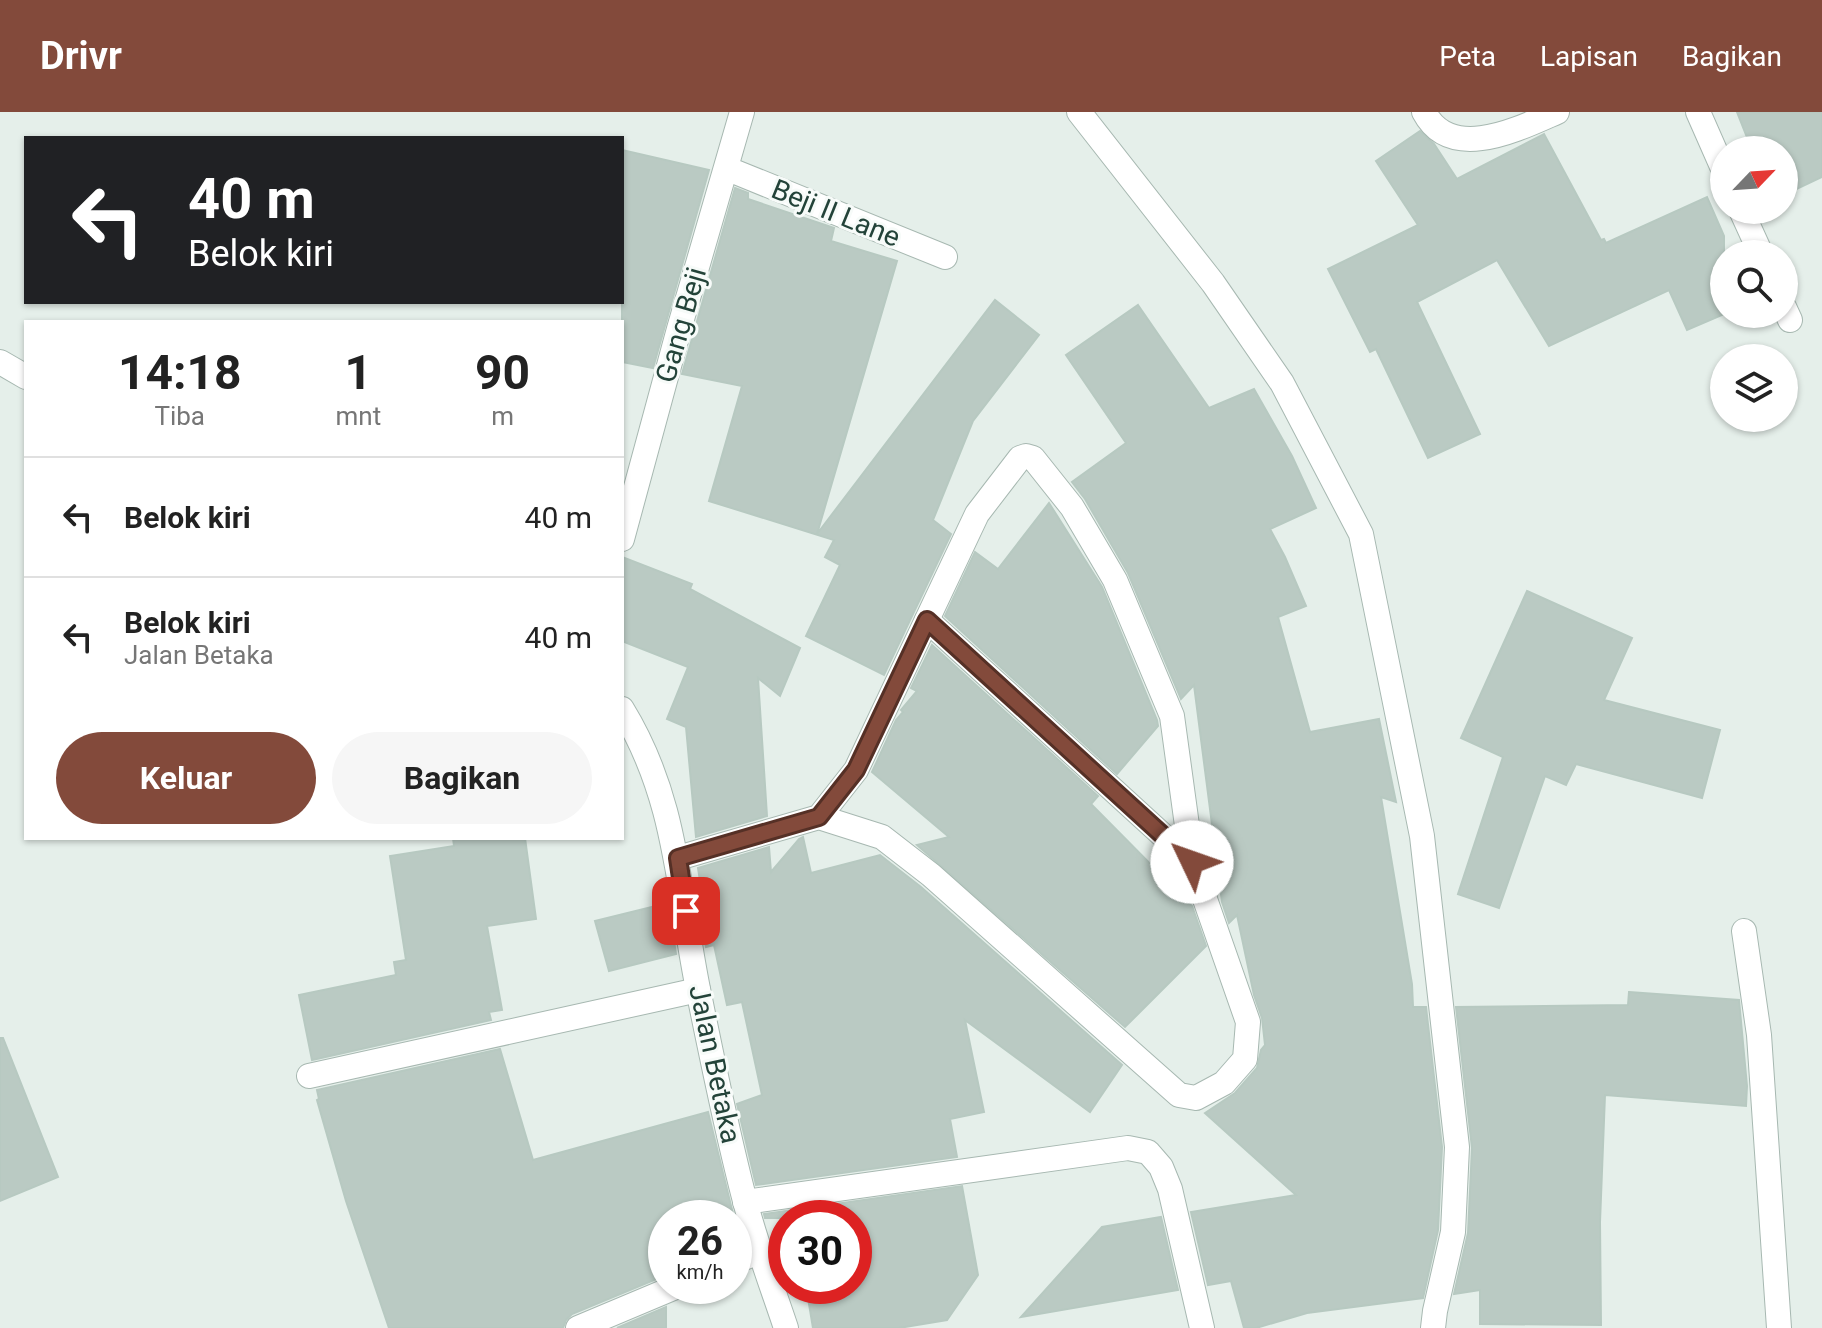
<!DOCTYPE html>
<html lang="id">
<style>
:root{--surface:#fff;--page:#f6f6f6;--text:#222;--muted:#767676;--line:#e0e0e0;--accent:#834a3b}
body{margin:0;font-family:Roboto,sans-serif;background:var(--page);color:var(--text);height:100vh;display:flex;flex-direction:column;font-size:30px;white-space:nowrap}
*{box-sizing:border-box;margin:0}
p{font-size:26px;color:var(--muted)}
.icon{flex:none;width:44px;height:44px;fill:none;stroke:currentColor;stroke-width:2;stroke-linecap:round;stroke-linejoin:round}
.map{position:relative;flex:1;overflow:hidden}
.drawer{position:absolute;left:24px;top:208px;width:600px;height:520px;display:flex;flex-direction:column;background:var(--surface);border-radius:0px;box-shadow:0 2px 6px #0004}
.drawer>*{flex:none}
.banner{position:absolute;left:24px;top:24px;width:600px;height:168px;border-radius:0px;box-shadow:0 2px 6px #0004;background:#202124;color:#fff;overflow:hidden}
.needle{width:52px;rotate:65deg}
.tools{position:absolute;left:1710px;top:24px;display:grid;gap:16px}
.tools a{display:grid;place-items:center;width:88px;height:88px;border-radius:50%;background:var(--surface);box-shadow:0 2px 6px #0004;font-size:40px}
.speed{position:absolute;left:648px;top:1088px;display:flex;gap:16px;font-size:40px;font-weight:700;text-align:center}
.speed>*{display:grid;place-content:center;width:104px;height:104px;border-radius:50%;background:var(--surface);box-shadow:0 2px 6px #0004;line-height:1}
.speed small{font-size:20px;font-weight:400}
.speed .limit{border:12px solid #d22;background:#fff;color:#111}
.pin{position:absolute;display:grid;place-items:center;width:68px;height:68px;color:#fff;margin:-34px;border-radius:16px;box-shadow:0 4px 12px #0006}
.me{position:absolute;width:88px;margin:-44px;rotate:312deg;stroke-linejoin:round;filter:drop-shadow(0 0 6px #0008)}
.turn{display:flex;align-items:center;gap:28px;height:168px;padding:0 32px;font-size:36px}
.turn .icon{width:104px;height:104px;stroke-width:2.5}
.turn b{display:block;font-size:56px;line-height:68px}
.eta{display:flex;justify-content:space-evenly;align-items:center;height:136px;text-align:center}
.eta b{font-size:48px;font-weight:700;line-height:56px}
.button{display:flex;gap:16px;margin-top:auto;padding:16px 32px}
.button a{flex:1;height:92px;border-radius:48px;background:var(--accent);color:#fff;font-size:32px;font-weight:700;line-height:92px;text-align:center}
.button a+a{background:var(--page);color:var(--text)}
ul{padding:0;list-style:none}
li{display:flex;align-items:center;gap:24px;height:120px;padding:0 32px;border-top:2px solid var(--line)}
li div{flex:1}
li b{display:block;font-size:30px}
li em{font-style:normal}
header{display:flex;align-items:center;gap:48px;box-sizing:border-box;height:112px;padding:0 40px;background:var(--accent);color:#fff}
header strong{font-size:38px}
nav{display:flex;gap:44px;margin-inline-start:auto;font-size:28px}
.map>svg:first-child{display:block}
</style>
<header>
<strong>Drivr</strong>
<nav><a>Peta</a><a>Lapisan</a><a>Bagikan</a></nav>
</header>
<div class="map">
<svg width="1822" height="1216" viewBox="0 0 1822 1216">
<rect width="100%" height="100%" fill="#e5efea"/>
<g fill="#bacac3" stroke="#b7c9c1" stroke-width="2">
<path d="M1737 0H1822V65L1784 83V38H1752Z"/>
<path d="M1420 19 1434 32 1457 67 1544 22 1601 128 1604 127 1606 131 1707 85 1724 124V202L1687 218 1669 178 1549 234 1497 148 1417 190 1480 322 1428 346 1376 237 1370 240 1328 157 1418 113 1376 49Z"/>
<path d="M622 38 709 58 653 256 622 250Z"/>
<path d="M735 76 748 81V87L834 116 831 129 897 149 817 422 995 188 1039 223 973 309 933 408 951 422 884 563 806 524 840 453 825 445 834 428 709 389 742 274 682 262Z"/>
<path d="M1138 193 1209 296 1254 277 1292 344 1316 396 1270 417 1285 445 1306 494 1278 505 1310 620 1379 607 1396 690 1381 685 1412 872 1413 895H1426L1442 1035 1438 1118 1423 1186 1307 1201 1256 1216H1244L1231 1169 1208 1173 1191 1100 1296 1083 1205 1001 1235 981 1257 956 1261 938 1265 933 1262 906 1254 883 1237 803 1229 811 1222 790 1194 573 1181 587 1128 461 1085 387 1072 370 1126 331 1066 243Z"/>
<path d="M1049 391 1102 475 1157 608 1158 614 1117 662 945 504 975 440 998 457Z"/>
<path d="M622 445 692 472 690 477 800 536 780 584 758 566 767 704 696 725 686 615 667 607 688 555 622 529Z"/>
<path d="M1527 479 1632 526 1604 588 1720 618 1702 686 1576 652 1566 673 1545 664 1499 796 1458 782 1503 645 1461 626Z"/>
<path d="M932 533 1098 684 1091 692 1192 794 1206 834 1125 915 917 733 949 725 872 660 896 608 903 600 901 598 917 579 911 576Z"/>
<path d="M803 725 811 761 880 743 921 775 1122 953 1090 1000 965 908 984 1000 950 1007 957 1045 756 1073 737 992 762 983 742 890 727 893 714 833 706 835 697 783 702 782 698 756 769 735 771 760 799 727Z"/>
<path d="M453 726H525L536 807 487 814 502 898 489 900 491 908 312 948 299 883 396 863 394 850 406 848 390 744 454 734Z"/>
<path d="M668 791 676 842 609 859 595 809Z"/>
<path d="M1629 880 1739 888 1747 974 1746 994 1605 983 1600 1110 1601 1213 1480 1212V1178L1454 1182 1468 1121 1472 1036 1456 895 1628 893Z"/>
<path d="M0 926H3L58 1065 0 1089Z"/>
<path d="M500 937 533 1048 708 1000 734 1106H666V1163L572 1202 566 1208 563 1216H389L346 1089 317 988 319 987 317 978Z"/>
<path d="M962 1074 978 1163 947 1208 899 1216H813L806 1174H854V1106H765L764 1102Z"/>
<path d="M1161 1105 1178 1178 1021 1205 1102 1115Z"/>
<path d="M666 1195V1216H617Z"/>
</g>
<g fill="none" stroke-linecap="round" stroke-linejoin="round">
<g stroke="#a7b8b1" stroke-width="26">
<g id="minor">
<path d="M1079 0 1213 171 1282 271 1361 422 1422 724 1457 1035 1453 1120 1435 1199 1433 1216"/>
<path d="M1424 0C1451 51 1518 17 1557 0"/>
<path d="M1698 0 1724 59"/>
<path d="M728 57 945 145"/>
<path d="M1741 98 1761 142"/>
<path d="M1784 195 1790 208"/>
<path d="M622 427 679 217 742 0"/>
<path d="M927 508 1192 750"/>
<path d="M678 746 819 705 856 658 977 402 1020 346 1026 344 1033 346 1072 395 1115 468 1172 604 1192 750 1248 910 1245 947 1224 971 1196 986 1179 983 931 763 882 725 819 705"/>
<path d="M1744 819 1759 923 1779 1216"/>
<path d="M309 964 698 878"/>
<path d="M745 1090 1128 1036 1148 1040 1161 1055 1170 1077 1202 1216"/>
<path d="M734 1150 761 1139"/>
<path d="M578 1216 678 1174"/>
</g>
</g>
<g stroke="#a7b8b1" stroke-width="26">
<g id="tertiary">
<path d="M0 250 26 265"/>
<path d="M622 597C678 688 678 781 699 882 713 951 727 1021 745 1089 756 1132 772 1174 786 1216"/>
</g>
</g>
<use href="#minor" stroke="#fff" stroke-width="24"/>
<use href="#tertiary" stroke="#fff" stroke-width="24"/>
</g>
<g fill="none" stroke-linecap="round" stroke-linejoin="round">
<g stroke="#553026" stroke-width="20">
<path id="route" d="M686 799 678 746 819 705 856 658 927 508 1192 750"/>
</g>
<use href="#route" stroke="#834a3b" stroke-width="14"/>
</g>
<g text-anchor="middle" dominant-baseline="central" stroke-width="6" stroke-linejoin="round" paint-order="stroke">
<g font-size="28" fill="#234339" stroke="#f7fbf9">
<text transform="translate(836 101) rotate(22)">Beji II Lane</text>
<text transform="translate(681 213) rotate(-74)">Gang Beji</text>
<text transform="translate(715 952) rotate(78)">Jalan Betaka</text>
</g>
</g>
</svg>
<div class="tools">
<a><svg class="needle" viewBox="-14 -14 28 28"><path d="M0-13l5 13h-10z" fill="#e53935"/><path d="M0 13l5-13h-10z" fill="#767676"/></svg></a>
<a><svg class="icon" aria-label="search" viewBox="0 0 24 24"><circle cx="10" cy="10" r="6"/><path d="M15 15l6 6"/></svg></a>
<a><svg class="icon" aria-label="layers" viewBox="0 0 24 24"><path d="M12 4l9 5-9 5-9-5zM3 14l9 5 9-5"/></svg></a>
</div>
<div class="speed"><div>26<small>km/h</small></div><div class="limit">30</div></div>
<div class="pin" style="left:686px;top:799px;background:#d93025"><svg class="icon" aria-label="arrive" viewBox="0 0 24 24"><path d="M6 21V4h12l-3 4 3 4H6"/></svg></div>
<svg class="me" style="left:1192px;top:750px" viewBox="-20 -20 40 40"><circle r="19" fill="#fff"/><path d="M0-13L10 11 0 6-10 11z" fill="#834a3b"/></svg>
<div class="banner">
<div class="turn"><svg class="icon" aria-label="left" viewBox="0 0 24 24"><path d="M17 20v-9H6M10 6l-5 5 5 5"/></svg><div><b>40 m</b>Belok kiri</div></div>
</div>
<section class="drawer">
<div class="eta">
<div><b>14:18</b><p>Tiba</p></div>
<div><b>1</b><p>mnt</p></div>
<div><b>90</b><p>m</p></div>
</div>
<ul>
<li><svg class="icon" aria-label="left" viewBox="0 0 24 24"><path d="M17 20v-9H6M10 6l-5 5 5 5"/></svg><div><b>Belok kiri</b></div><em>40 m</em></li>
<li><svg class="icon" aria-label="left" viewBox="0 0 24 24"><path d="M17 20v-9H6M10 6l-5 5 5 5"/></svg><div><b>Belok kiri</b><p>Jalan Betaka</p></div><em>40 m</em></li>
</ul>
<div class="button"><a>Keluar</a><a>Bagikan</a></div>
</section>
</div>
